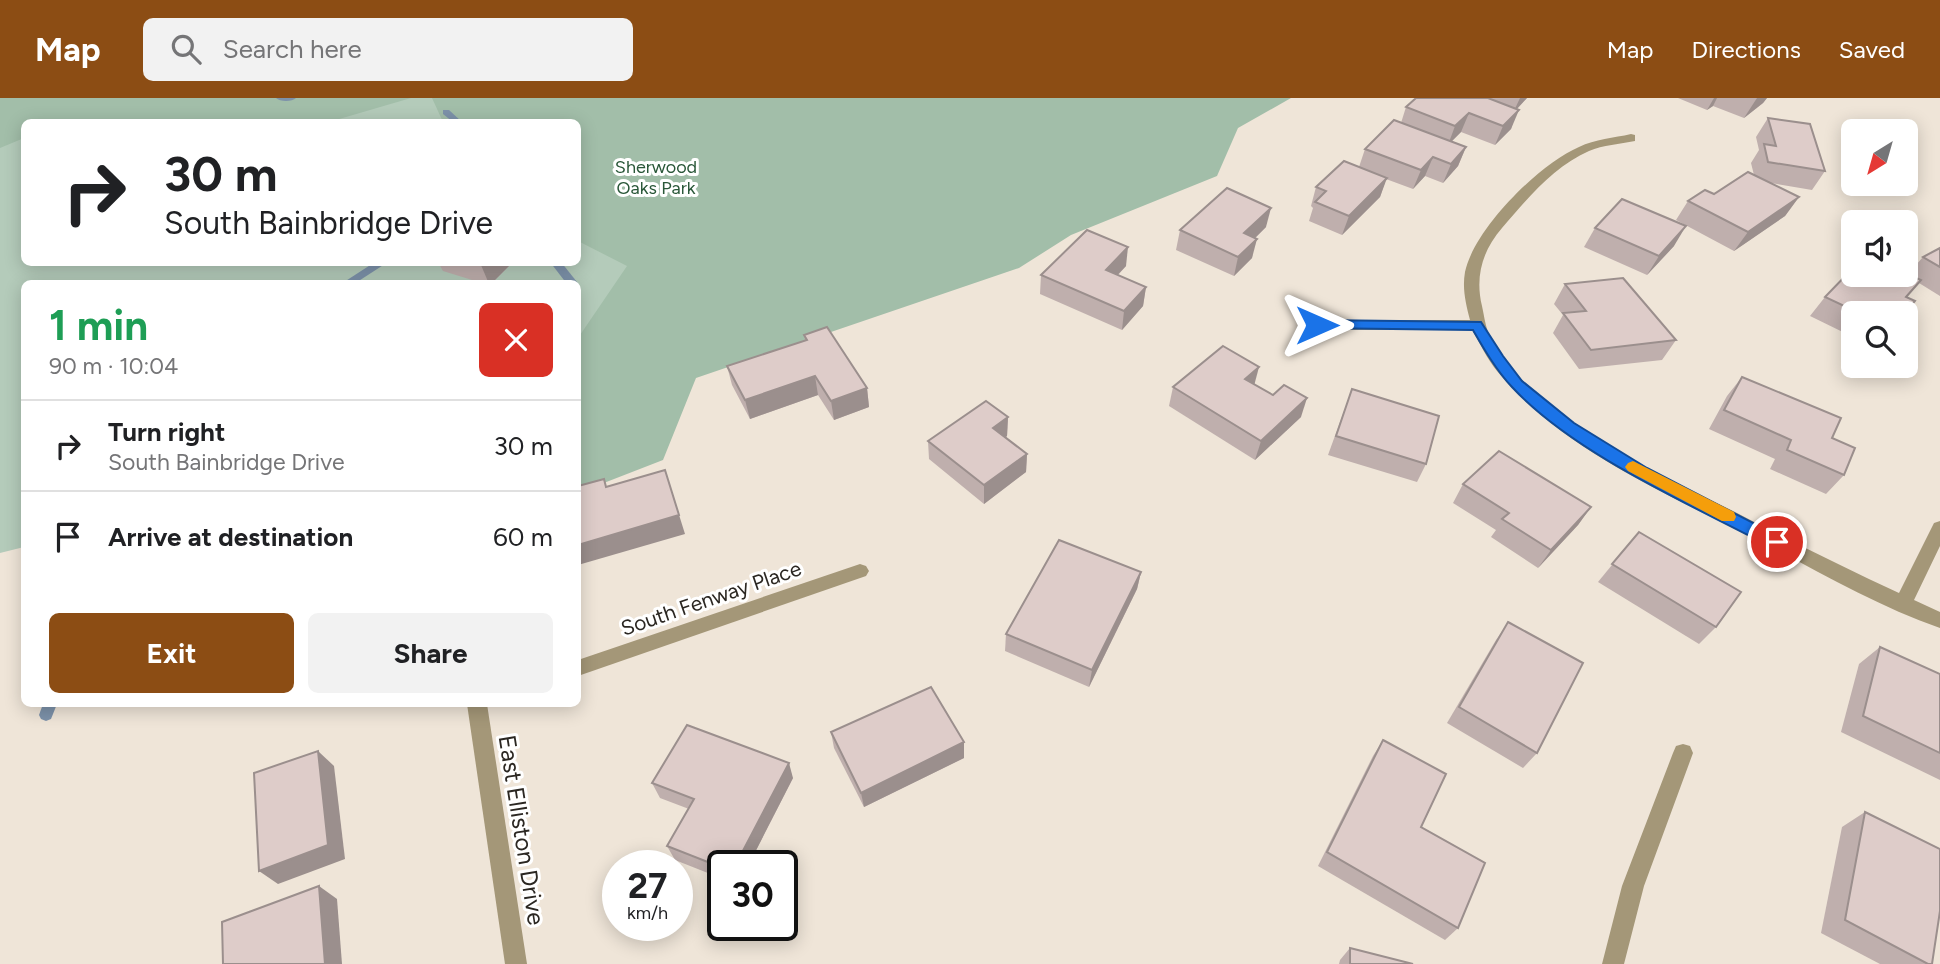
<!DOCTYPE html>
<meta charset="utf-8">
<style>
:root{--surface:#fff;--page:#f2f2f2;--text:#202124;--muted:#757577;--line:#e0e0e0;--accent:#8c4d14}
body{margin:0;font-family:Figtree,sans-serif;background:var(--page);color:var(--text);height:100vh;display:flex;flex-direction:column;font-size:26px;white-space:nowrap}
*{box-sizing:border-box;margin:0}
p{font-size:23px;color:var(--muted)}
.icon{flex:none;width:38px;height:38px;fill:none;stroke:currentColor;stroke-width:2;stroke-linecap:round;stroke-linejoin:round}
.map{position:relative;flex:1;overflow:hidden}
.panel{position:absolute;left:21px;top:182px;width:560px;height:427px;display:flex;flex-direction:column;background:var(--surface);border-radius:10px;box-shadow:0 4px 18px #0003}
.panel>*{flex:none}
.top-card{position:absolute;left:21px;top:21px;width:560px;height:147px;border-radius:10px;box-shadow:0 4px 18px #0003;background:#fff;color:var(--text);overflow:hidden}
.needle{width:46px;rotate:217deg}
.fabs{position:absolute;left:1841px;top:21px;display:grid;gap:14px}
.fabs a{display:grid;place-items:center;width:77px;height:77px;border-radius:10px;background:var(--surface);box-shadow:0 4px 18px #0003;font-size:35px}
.speed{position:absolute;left:602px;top:752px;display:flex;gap:14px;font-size:35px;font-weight:700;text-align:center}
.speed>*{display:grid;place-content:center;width:91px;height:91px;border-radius:50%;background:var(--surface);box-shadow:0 4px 18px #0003;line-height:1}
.speed small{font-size:18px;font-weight:400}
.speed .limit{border:4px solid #111;border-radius:10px;background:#fff;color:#111}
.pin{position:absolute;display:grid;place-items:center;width:60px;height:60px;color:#fff;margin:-30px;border:4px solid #fff;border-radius:50%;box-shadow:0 2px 7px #0007}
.me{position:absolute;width:77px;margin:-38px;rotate:90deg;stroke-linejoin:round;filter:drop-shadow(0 0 5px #0008)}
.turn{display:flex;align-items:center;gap:24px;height:147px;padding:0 28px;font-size:32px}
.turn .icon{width:91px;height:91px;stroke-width:2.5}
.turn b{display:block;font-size:49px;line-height:60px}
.round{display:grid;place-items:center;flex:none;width:74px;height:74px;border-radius:10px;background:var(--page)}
.summary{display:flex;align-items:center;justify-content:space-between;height:119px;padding:0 28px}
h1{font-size:42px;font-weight:700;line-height:52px;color:#1e9e55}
.cta{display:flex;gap:14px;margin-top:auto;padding:14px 28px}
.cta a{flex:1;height:80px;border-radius:10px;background:var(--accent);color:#fff;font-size:28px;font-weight:700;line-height:80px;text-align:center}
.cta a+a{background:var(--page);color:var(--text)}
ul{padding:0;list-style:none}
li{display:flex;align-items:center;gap:21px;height:91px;padding:0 28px;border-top:2px solid var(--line)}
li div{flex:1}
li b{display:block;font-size:26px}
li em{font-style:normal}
header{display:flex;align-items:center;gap:42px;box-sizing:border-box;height:98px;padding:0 35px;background:var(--accent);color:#fff}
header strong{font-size:33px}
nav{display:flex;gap:38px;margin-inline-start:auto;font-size:24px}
.search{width:490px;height:63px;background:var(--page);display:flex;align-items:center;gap:18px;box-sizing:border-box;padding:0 24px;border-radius:10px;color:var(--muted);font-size:26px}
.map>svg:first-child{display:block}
</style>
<header>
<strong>Map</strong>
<div class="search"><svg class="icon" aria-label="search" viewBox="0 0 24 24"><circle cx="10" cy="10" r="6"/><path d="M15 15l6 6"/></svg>Search here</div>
<nav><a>Map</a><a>Directions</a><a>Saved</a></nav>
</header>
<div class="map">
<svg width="1940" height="866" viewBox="0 0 1940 866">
<rect width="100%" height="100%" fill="#efe5d8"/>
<path fill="#b4cbba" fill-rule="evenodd" d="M0 0H1172L578 241V186H24V449L0 455ZM24 24H578V164H24Z"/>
<g fill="#a2bea9">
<path d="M0 0H411L329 24H24V40L0 50Z"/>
<path d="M432 0H1291L1238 30 1217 78 1071 137 1019 170 696 280 663 362 578 395V240L627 168 578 143V24H443Z"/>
</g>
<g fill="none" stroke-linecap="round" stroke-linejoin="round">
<g fill="#7d92aa" fill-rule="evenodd">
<path d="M276 0H296C292 4 280 4 276 0Z"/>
<path d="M443 12H449L462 24H453L443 16Z"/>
<path d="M375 164H388L354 186H341Z"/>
<path d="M550 164H561L577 184 578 186V187L567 186Z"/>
<path d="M43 606H57L51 621 46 623 41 621 39 617Z"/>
</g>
<g fill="#a49778" fill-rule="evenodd">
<path d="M1631 36 1635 37V43C1620 46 1603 47 1589 53 1554 68 1526 102 1502 130 1482 153 1475 179 1482 208 1484 217 1485 226 1488 234 1529 319 1657 374 1737 415 1791 443 1844 470 1899 495L1934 425 1940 423V448L1914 502 1940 514V530C1879 509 1820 474 1763 445 1674 399 1561 352 1497 273 1487 261 1480 245 1472 232H1317L1310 227 1317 222H1470C1466 206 1462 191 1465 174 1474 131 1539 66 1579 49 1595 41 1614 40 1631 36Z"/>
<path d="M860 466 866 468 869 473 866 478 578 578V562Z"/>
<path d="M467 606H487L527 866H505Z"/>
<path d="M1683 646 1690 648 1693 655 1644 788 1624 866H1602L1622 788 1673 655 1676 648Z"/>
</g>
</g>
<g fill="#bfafad">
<path d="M1416 0H1527L1517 11 1511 31 1495 47 1461 34 1452 43 1466 49 1458 68 1443 85 1425 78 1413 91 1386 81 1380 99 1342 137 1309 123 1313 110 1311 108 1316 89 1359 69 1365 51 1401 25 1406 9Z"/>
<path d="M1678 0H1767L1763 5 1744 20 1713 8 1707 12Z"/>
<path d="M1768 20 1825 73 1812 92 1771 85 1799 99 1785 118 1734 153 1676 122 1688 103 1714 96 1754 77 1751 65 1759 52 1756 39Z"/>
<path d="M1266 129 1255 140 1252 160 1234 178 1176 152 1180 132Z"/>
<path d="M1595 130 1674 148 1647 177 1584 149Z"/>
<path d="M1940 150V198L1919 185 1906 199 1905 215H1853V239L1810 218 1825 199 1908 176 1923 159Z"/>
<path d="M438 164H513L491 186H485L443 173Z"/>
<path d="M1126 168 1118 177 1146 189 1143 208 1122 232 1040 196 1041 177Z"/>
<path d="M1565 186 1676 242 1662 262 1579 271 1553 235 1563 217 1554 206Z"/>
<path d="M804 237 867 290 869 309 834 322 818 297 750 321 732 287 727 268 805 243Z"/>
<path d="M1742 279 1832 340 1844 377 1826 396 1770 371 1775 361 1709 331 1727 298Z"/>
<path d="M1254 287 1273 297 1301 319 1255 362 1169 308 1173 289Z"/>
<path d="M1352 291 1426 366 1417 384 1328 357Z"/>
<path d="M1008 319 1007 338 1006 339 1027 356 1026 374 984 406 929 361 928 343Z"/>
<path d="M1463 386 1591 409 1578 427 1538 470 1491 439 1496 432 1453 405Z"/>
<path d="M1639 434 1716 529 1699 546 1598 484Z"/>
<path d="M1141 474 1137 491 1089 589 1005 553 1006 536Z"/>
<path d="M1508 525 1537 655 1523 670 1447 625 1496 542Z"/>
<path d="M1880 549 1940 576V682L1841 634 1859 566Z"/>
<path d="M831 634 964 660 864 709 834 650Z"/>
<path d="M1383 642 1421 729 1458 830 1445 842 1318 768 1373 658Z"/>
<path d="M793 680 748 768H723V781L675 762 667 748 689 711 660 700 652 685Z"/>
<path d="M1865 714 1932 866H1880L1821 835 1842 729Z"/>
<path d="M1350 850 1413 866H1339L1340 862Z"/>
</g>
<g fill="#9b8f8d">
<path d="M1520 0H1527L1513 15Z"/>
<path d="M1714 0H1717L1713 8 1707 12Z"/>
<path d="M1757 0H1767L1763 5 1744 20Z"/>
<path d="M1519 12 1511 31 1495 47 1503 28Z"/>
<path d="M1469 15 1461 34 1448 47 1455 28Z"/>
<path d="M1466 49 1458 68 1443 85 1451 66Z"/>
<path d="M1433 59 1425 78 1413 91 1421 72Z"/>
<path d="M1387 80 1380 99 1342 137 1349 118Z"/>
<path d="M1799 99 1785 118 1734 153 1748 134Z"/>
<path d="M1271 110 1266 129 1240 155 1244 135Z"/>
<path d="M1686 128 1674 148 1647 177 1659 158Z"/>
<path d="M1257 141 1252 160 1234 178 1238 159Z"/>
<path d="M1128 149 1126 168 1104 191 1106 172Z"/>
<path d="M484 164H513L491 186H489L481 167Z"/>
<path d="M1146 189 1143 208 1122 232 1124 213Z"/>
<path d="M1259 269 1254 288 1245 281Z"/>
<path d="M815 278 818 297 750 321 745 302Z"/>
<path d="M867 290 869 309 834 322 831 303Z"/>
<path d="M1307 300 1301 319 1255 362 1261 343Z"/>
<path d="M1008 319 1007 338 993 349V330Z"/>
<path d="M1027 356 1026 374 984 406V387Z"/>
<path d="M665 372 685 436 578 467V447Z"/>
<path d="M1591 409 1578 427 1538 470 1551 452Z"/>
<path d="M1141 474 1137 491 1089 589 1092 572Z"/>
<path d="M964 644V660L864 709 861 695Z"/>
<path d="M318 653 334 668 345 761 278 786 259 773Z"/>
<path d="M789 665 793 680 748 768H735Z"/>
<path d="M319 788 337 801 342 866H325Z"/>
</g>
<g fill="#deccc9" stroke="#9b8f8d" stroke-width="2">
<path d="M1416 0H1488L1519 12 1503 28 1469 15 1455 28 1406 9Z"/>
<path d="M1768 20 1810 26 1825 73 1768 64 1764 46 1776 48Z"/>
<path d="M1394 22 1466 49 1451 66 1433 59 1421 72 1365 51Z"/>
<path d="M1344 63 1387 80 1349 118 1315 104 1326 93 1316 89Z"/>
<path d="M1748 74 1799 99 1748 134 1688 103 1705 92 1714 96Z"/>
<path d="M1227 90 1271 110 1244 135 1257 141 1238 159 1180 132Z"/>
<path d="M1622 101 1686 128 1659 158 1595 130Z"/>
<path d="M1087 132 1128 149 1106 172 1146 189 1124 213 1041 177Z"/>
<path d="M1940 150V169L1923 159Z"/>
<path d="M471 164H484L481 167Z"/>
<path d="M1853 170V177H1906V175L1921 182 1906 199 1915 203 1905 215H1859L1825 199Z"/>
<path d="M1623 180 1676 242 1591 252 1563 215 1586 213 1565 186Z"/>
<path d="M827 229 867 290 831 303 815 278 745 302 727 268 807 242 804 237Z"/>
<path d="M1223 248 1259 269 1245 281 1273 297 1284 287 1307 300 1261 343 1173 289Z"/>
<path d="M1742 279 1841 320 1832 340 1855 350 1844 377 1787 352 1791 342 1724 312Z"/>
<path d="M1352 291 1439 318 1426 366 1336 338Z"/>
<path d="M986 303 1008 319 993 330 1027 356 984 387 928 343Z"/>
<path d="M1499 353 1591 409 1551 452 1502 421 1509 415 1463 386Z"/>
<path d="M665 372 679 417 578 447V388L604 381 606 389Z"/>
<path d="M1639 434 1741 494 1716 529 1612 466Z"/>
<path d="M1059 442 1141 474 1092 572 1006 536Z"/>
<path d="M1508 524 1583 565 1537 655 1459 609Z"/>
<path d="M1880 549 1940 576V655L1863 618Z"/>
<path d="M931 589 964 644 861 695 831 634Z"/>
<path d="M687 627 789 665 735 768H723V770L667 748 694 701 652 685Z"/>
<path d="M1383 642 1446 676 1421 729 1485 765 1458 830 1327 754Z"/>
<path d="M318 653 328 747 259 773 254 675Z"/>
<path d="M1865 714 1940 751V813L1932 866H1928L1845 822Z"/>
<path d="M319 788 325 866H223L222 824Z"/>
<path d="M1350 850 1413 866H1350Z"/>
</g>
<path fill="#1a73e8" stroke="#114b97" stroke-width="2" d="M1317 222 1481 224 1503 258 1522 283 1574 325 1647 370 1782 440 1785 444 1777 451 1771 449C1690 406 1574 356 1512 289 1496 272 1484 251 1473 232L1312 230V224Z"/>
<path fill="#f59e0b" d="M1633 363 1734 414 1736 419 1734 423H1722L1628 373 1625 369 1628 365Z"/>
<g text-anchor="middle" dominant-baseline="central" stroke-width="6" stroke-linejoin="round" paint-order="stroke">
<g font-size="18" fill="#295738" stroke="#fff">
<text x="656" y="69">Sherwood<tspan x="656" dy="21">Oaks Park</tspan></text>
</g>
<g font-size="21" fill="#2b2722" stroke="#fff">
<text transform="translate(711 500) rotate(-19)">South Fenway Place</text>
</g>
<g font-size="24" fill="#2b2722" stroke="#fff">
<text transform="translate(522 732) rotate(81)">East Elliston Drive</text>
</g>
</g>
</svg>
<div class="fabs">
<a><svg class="needle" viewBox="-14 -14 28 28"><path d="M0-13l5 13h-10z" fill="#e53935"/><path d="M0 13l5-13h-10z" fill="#757577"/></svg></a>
<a><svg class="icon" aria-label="sound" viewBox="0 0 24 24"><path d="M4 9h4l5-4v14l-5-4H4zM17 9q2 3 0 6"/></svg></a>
<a><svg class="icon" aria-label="search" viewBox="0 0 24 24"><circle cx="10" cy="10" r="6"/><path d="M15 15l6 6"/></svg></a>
</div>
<div class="speed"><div>27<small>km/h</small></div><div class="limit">30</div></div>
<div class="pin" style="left:1777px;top:444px;background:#d93025"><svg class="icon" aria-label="arrive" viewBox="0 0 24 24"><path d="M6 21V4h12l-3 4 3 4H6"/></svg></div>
<svg class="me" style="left:1317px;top:227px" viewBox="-20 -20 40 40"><path d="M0-17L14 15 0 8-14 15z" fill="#1a73e8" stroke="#fff" stroke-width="4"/></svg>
<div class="top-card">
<div class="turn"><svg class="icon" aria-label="right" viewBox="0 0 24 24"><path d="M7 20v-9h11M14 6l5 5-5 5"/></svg><div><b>30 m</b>South Bainbridge Drive</div></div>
</div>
<section class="panel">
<div class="summary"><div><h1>1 min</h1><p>90 m · 10:04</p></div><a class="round" style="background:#d93025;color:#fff"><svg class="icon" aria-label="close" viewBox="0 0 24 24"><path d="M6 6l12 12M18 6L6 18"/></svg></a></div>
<ul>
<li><svg class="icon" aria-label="right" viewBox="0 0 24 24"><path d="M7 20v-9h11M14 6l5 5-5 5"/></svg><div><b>Turn right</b><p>South Bainbridge Drive</p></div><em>30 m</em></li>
<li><svg class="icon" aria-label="arrive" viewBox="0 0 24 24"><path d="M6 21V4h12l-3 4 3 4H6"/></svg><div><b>Arrive at destination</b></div><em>60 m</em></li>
</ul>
<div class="cta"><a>Exit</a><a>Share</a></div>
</section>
</div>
